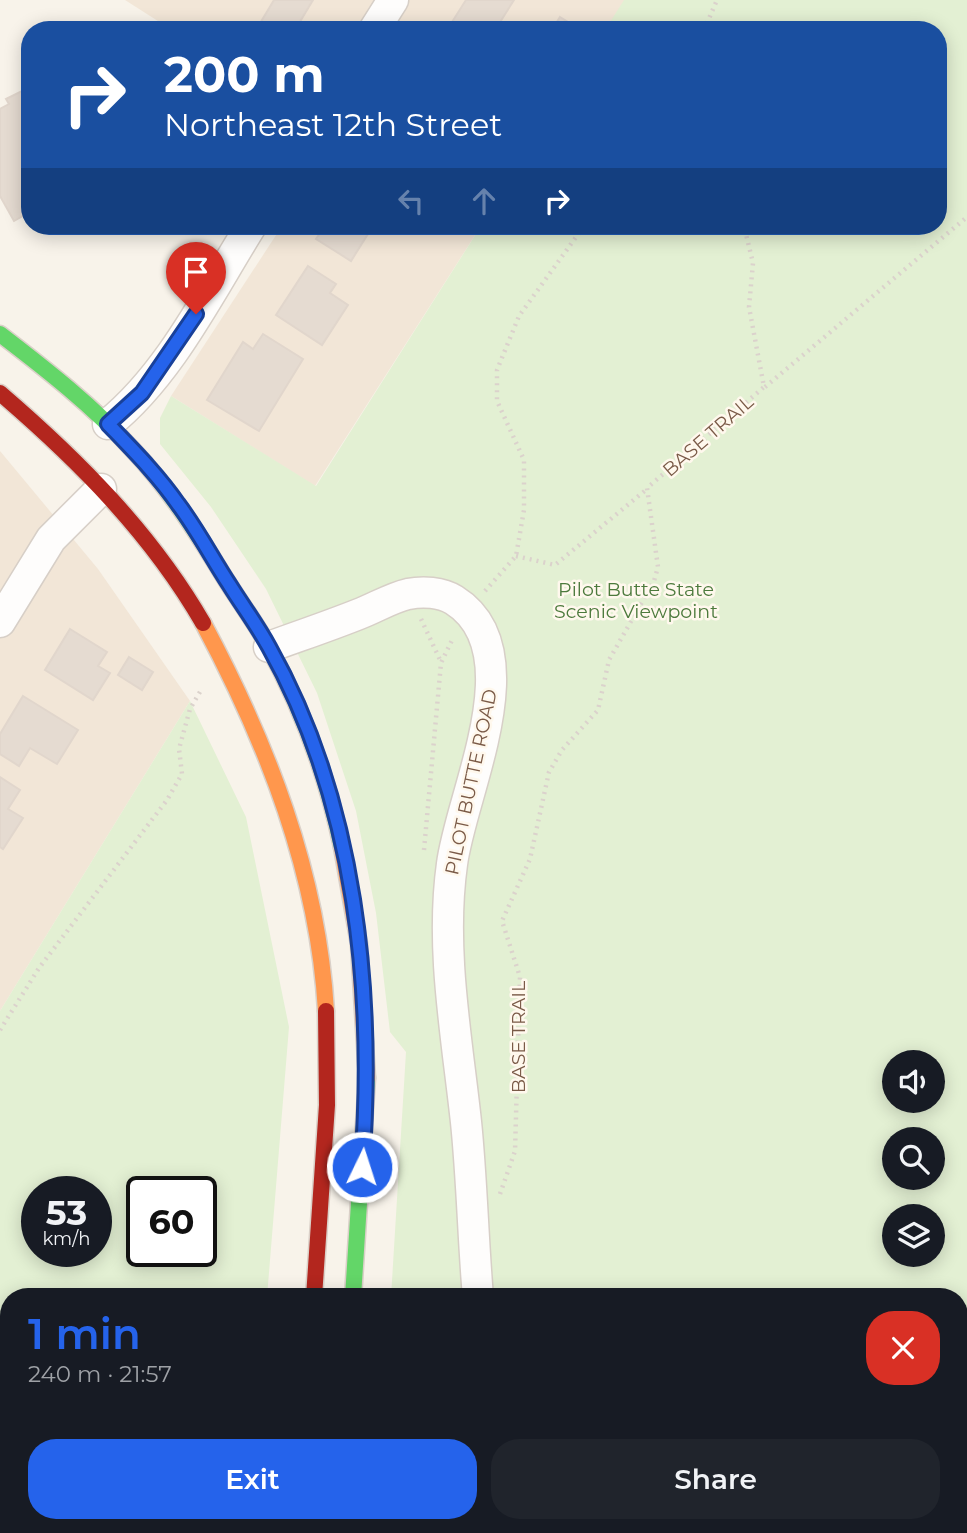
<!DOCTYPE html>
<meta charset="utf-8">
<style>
:root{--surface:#171b24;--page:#20242c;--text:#f1f3f6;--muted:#9ea1a6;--accent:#2563eb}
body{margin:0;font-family:Montserrat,sans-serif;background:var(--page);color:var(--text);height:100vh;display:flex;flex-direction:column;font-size:26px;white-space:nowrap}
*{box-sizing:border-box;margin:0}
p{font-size:23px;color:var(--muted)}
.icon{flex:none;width:38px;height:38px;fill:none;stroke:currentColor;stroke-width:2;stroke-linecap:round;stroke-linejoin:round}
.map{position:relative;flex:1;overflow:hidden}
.sheet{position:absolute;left:0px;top:1288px;width:968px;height:245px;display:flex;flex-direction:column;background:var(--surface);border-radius:28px 28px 0 0;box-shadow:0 4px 18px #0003}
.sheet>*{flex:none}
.hud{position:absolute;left:21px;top:21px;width:926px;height:214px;border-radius:28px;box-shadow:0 4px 18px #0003;background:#1a4fa0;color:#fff;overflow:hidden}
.fabs{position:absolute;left:882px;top:1050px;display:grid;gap:14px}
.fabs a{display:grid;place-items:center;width:63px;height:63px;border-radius:50%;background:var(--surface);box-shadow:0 4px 18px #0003;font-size:35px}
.speed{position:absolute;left:21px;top:1176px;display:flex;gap:14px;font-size:35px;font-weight:700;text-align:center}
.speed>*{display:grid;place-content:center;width:91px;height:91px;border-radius:50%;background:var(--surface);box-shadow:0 4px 18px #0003;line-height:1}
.speed small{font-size:18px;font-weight:400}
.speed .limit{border:4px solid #111;border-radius:10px;background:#fff;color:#111}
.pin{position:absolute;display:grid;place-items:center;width:60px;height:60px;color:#fff;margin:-72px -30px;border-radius:50% 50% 50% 0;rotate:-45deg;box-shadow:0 0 7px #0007}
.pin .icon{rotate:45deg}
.me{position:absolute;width:77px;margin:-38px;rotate:4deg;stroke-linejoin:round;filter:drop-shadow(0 0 5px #0008)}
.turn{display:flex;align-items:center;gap:24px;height:147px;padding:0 28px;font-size:32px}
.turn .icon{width:91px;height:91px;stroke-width:2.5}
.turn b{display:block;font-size:49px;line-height:60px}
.lanes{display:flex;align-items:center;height:66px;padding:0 28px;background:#0003;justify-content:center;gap:35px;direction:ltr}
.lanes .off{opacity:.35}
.round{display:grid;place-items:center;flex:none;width:74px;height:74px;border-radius:28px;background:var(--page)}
.head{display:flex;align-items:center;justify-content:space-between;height:119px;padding:0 28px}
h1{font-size:42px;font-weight:600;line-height:52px;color:var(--accent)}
.cta{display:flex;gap:14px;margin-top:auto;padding:14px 28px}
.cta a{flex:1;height:80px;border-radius:28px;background:var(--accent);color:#fff;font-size:28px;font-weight:600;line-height:80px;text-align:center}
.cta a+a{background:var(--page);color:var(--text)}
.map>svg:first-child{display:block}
</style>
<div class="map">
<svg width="967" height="1533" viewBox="0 0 967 1533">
<rect width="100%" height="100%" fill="#f8f3ea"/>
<g fill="#f2e6d7">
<path d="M125 0H625L606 30H172Z"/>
<path d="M282 226H481L315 486 171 396Z"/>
<path d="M0 451 98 569 190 701 0 1011Z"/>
</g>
<g fill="#e3f0d3" fill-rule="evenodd">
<path d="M624 0H967V1533H382V1524H959V1297H391L406 1052 390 1032 376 913 356 811 317 693 266 589 211 507 160 444V418L171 396 316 486 481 226H938V30H605ZM894 1062H933V1101H894ZM894 1139H933V1178H894ZM894 1216H933V1255H894Z"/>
<path d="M190 701 246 817 289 1027 267 1297H9V1413L0 1407V1011ZM37 1192H96V1251H37ZM142 1192H201V1251H142Z"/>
<path d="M0 1446 9 1451V1524H123L136 1533H0Z"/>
</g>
<g fill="#e5dbd1" stroke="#e1d6cc" stroke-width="2">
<path d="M274 0H313L295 30H256Z"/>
<path d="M466 0H514L495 30H447Z"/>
<path d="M560 17 581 30H552Z"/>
<path d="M30 87V212L14 221 0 196V109L9 104 6 99Z"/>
<path d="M325 226H373L351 261 316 239Z"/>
<path d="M308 266 336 284 330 293 348 305 322 345 276 315Z"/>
<path d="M263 334 303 359 259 431 207 400 243 342 253 349Z"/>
<path d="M70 629 107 652 98 666 110 673 93 700 45 670Z"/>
<path d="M129 657 153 672 142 690 118 675Z"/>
<path d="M23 696 78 730 57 764 30 748 19 766 0 754V734Z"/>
<path d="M0 777 20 790 8 809 23 818 3 849 0 847Z"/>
</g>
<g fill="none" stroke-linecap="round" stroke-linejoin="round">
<g stroke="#d7cfc7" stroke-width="33">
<g id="street">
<path d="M374 30 393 0"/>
<path d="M108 424C170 374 209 293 251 226"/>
<path d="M0 622 51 539 101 489"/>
<path d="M269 647C299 636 329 626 359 614 375 608 391 598 408 594 423 591 441 592 454 600 534 650 461 793 452 864 440 949 457 1038 466 1122 472 1180 473 1239 478 1297"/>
<path d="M508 1524 509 1533"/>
</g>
</g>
<g stroke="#dad0c8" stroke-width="19">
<g id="fast">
<path d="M0 334C47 370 93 406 133 450 168 487 196 531 223 575 237 598 253 619 266 642 301 705 327 776 342 847"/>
<path d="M353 1297 367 1078"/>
</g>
</g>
<g stroke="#dad0c8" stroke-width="19">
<g id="slow">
<path d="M203 623C267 743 318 873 326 1011"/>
<path d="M342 847 359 944 367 1078"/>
<path d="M340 1524 341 1533"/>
</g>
</g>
<g stroke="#dad0c8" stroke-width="19">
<g id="jam">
<path d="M0 393C78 460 151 533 203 623"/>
<path d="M314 1297 327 1105 326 1011"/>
<path d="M302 1524 303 1533"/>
</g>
</g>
<g stroke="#dbd2cc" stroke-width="4.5" stroke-dasharray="2 5" stroke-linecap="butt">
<path d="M704 30 717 0"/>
<path d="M765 387 967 217"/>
<path d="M516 556 555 565 647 489"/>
<path d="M485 591 516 556 524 510V460L497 401V370L519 316 584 226"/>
<path d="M421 619 441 662"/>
<path d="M424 850 441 663 453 638"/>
<path d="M0 1030 39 968 167 800 182 774 179 749 190 709 201 690"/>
<path d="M500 1194 515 1151 520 977 502 921 530 859 549 772 562 750 598 710 609 660 654 581 658 567 647 488 764 387 749 307 753 263 744 226"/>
<path d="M443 1297 448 1285"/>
<path d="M468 1533 470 1524"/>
</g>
<use href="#street" stroke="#fefdfc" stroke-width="30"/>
<use href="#fast" stroke="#63d668" stroke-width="16"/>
<use href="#slow" stroke="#ff974d" stroke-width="16"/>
<use href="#jam" stroke="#b3261e" stroke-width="16"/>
</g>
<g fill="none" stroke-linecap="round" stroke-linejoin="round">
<g stroke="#184099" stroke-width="18">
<path id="route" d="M196 314 142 393 108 424C132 449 158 475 178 504 197 529 212 558 229 584 242 605 257 625 269 647 356 802 375 992 362 1167"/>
</g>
<use href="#route" stroke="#2563eb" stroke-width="12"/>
</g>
<g text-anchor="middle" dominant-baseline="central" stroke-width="5" stroke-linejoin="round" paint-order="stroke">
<g font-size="19" fill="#7a5a47" stroke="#fff8ed">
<text transform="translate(708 436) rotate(-41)">BASE TRAIL</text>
<text transform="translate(471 782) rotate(-78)">PILOT BUTTE ROAD</text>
<text transform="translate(518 1037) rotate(-90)">BASE TRAIL</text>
</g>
<g font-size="19" fill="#4c7a3c" stroke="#fff8ed">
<text x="636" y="589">Pilot Butte State<tspan x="636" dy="22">Scenic Viewpoint</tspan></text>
</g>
</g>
</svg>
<div class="fabs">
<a><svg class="icon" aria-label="sound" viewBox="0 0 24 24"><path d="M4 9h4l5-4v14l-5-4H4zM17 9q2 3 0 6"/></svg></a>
<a><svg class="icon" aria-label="search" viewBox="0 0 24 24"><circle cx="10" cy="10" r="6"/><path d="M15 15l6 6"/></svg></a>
<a><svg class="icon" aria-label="layers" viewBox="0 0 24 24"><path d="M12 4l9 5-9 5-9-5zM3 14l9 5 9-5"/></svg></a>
</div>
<div class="speed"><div>53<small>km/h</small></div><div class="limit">60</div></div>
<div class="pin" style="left:196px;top:314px;background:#d93025"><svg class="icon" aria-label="arrive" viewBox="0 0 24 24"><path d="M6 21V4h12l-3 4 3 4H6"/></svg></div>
<svg class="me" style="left:362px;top:1167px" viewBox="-20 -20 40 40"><circle r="17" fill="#2563eb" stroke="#fff" stroke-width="3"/><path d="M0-11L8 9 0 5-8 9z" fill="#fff"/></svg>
<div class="hud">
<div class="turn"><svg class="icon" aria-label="right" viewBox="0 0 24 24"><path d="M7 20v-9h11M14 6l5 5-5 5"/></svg><div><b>200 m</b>Northeast 12th Street</div></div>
<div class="lanes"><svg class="icon off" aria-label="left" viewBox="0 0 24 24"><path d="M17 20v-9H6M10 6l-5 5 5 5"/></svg><svg class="icon off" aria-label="ahead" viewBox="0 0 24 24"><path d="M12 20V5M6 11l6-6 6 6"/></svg><svg class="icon" aria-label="right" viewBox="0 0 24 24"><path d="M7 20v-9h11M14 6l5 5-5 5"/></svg></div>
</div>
<section class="sheet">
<div class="head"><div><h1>1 min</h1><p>240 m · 21:57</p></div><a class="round" style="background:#d93025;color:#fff"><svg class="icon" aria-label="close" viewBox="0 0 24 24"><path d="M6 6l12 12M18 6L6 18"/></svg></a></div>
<div class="cta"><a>Exit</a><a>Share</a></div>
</section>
</div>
